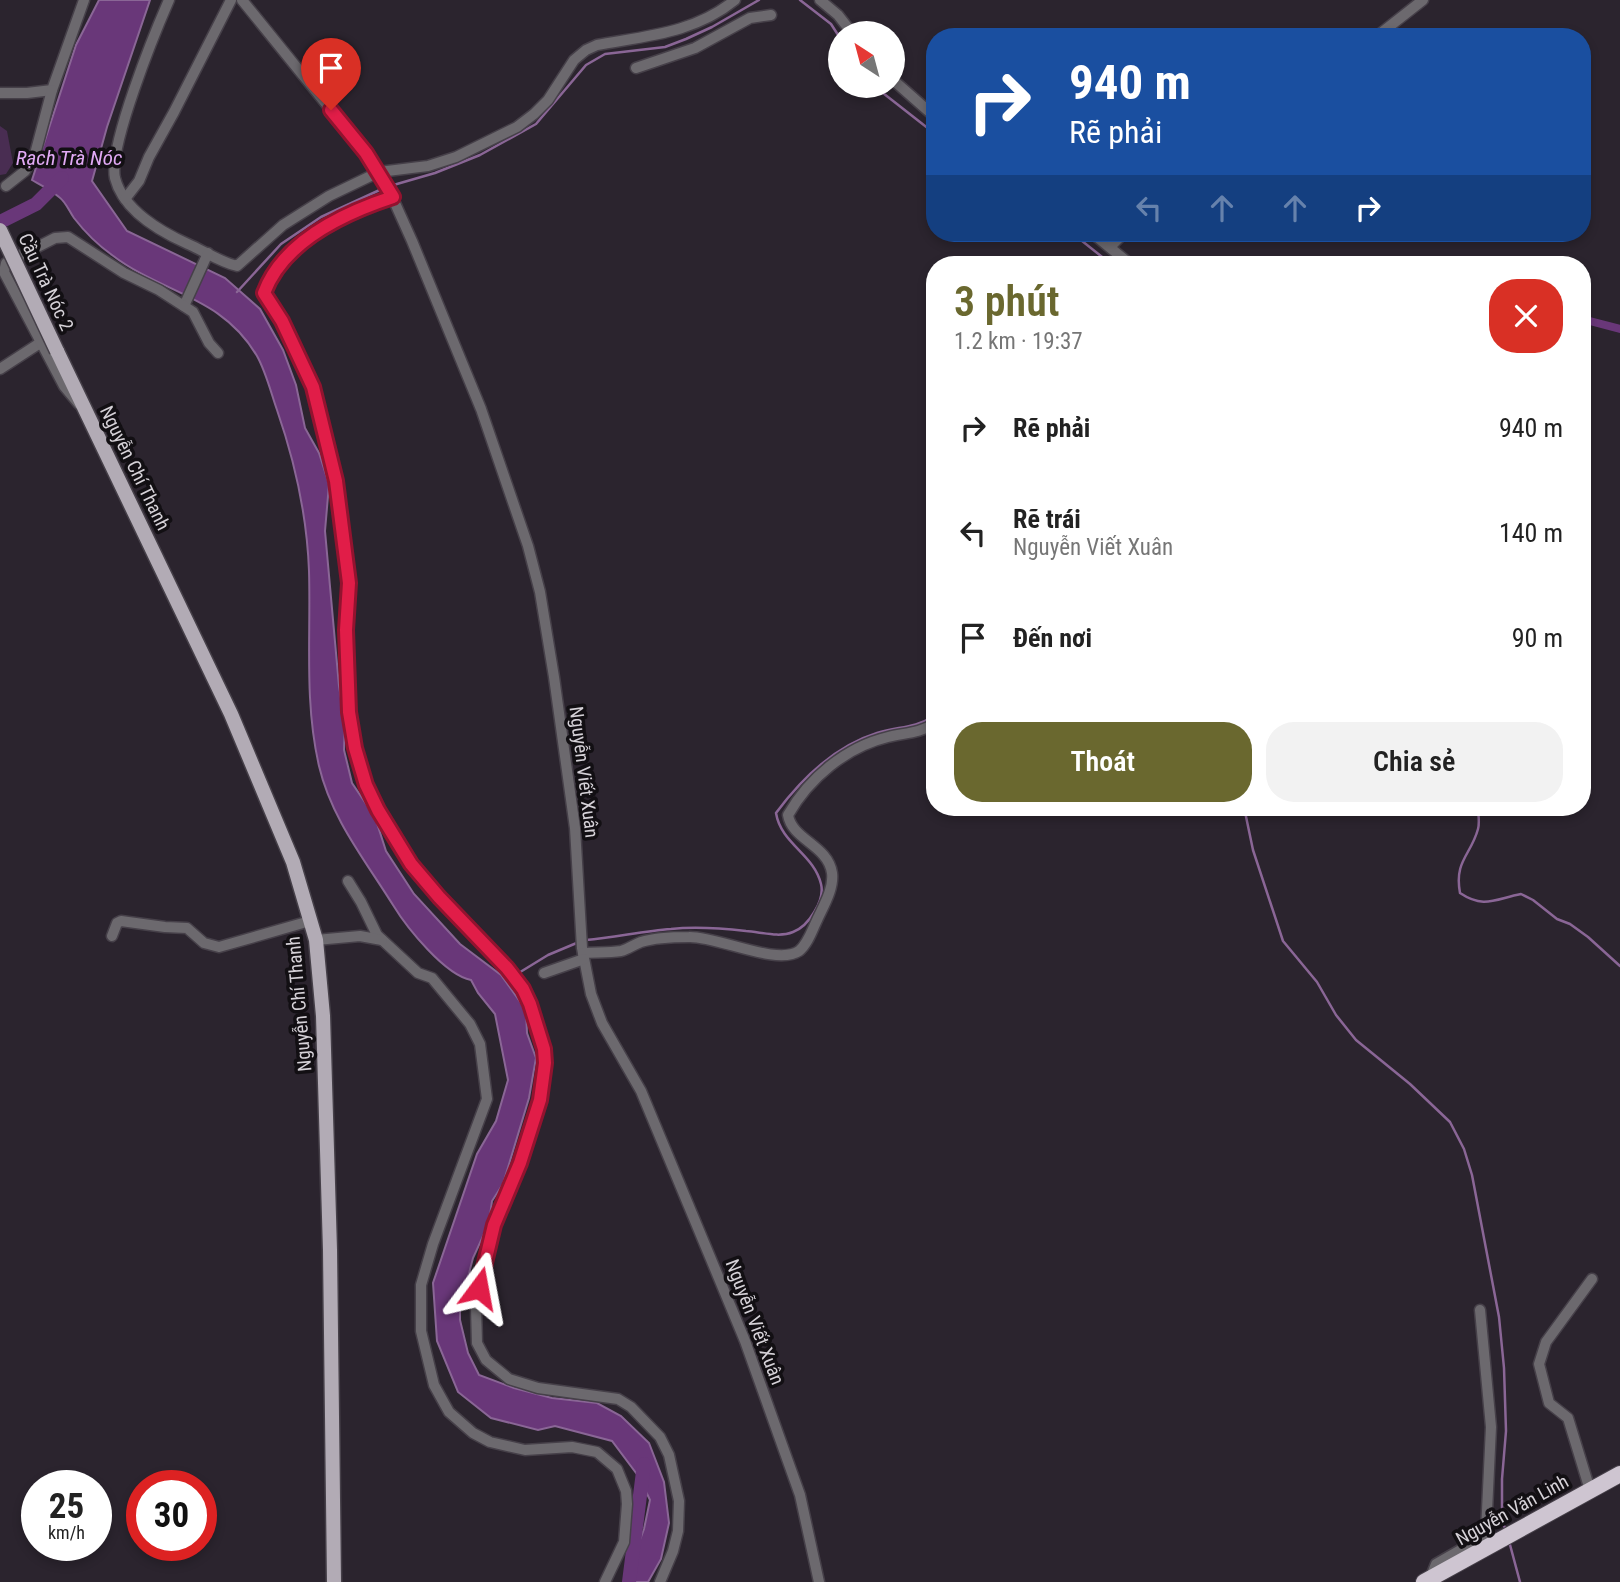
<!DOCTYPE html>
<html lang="vi">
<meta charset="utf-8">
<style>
:root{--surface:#fff;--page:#f2f2f2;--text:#222;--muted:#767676;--accent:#6a682f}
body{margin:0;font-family:"Roboto Condensed",sans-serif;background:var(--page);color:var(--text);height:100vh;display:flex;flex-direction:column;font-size:26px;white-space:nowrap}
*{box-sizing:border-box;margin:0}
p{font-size:23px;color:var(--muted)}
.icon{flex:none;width:38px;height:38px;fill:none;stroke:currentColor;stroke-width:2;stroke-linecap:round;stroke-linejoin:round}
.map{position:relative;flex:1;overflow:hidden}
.side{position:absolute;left:926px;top:256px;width:665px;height:560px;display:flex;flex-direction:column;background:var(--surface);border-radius:28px;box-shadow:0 4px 10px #0003}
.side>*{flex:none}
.guide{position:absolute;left:926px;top:28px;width:665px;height:214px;border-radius:28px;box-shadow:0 4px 10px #0003;background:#1a4fa0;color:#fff;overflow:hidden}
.needle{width:46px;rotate:324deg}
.buttons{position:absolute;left:828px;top:21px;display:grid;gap:14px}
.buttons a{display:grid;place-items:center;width:77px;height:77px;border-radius:50%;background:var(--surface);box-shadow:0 4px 10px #0003;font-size:35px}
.speed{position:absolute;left:21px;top:1470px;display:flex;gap:14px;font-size:35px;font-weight:700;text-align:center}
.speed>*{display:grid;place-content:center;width:91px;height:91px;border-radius:50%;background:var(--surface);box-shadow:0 4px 10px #0003;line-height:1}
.speed small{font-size:18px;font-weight:400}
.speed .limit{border:10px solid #d22;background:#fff;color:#111}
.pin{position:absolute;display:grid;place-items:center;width:60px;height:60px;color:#fff;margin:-72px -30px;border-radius:50% 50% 50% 0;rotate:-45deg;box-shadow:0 0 7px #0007}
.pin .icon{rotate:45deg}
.me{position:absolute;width:77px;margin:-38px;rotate:13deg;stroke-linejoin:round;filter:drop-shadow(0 0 5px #0008)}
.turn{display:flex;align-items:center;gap:24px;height:147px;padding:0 28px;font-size:32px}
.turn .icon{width:91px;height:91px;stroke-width:2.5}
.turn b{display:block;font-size:49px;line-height:60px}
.lanes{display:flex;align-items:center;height:66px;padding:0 28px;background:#0003;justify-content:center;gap:35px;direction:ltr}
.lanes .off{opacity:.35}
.round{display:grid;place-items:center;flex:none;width:74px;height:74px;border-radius:28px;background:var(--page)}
.headline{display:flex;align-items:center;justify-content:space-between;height:119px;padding:0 28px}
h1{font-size:42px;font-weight:600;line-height:52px;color:var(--accent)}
.cta{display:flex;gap:14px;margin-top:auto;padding:14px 28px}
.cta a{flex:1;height:80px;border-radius:28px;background:var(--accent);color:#fff;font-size:28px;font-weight:600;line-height:80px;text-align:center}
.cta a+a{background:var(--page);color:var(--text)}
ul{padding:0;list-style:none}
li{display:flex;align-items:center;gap:21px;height:105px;padding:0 28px}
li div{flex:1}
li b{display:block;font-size:26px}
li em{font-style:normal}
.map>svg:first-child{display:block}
</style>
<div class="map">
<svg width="1620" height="1582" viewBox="0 0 1620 1582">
<rect width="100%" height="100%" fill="#2b242e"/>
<path fill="#492d52" d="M0 126 7 131 13 163 6 174 0 175Z"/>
<path fill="#693779" stroke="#8a6696" stroke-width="2" d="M99 0H150L107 127 92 181 127 231 225 278 260 309 283 350 296 385 305 428 319 453 329 484 325 531 339 686 345 722 344 750 352 783 375 817 386 851 414 894 460 944 501 975 526 1010 527 1033 536 1058 529 1098 503 1184 492 1201 489 1223 473 1258 460 1308V1320L468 1353 479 1375 514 1388 552 1398 597 1403 621 1416 649 1443 664 1482 669 1523 661 1559 648 1582H624L644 1529 650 1500 639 1477 612 1441 555 1426 538 1430 491 1418 458 1392 437 1341 433 1283 477 1154 496 1121 508 1080 495 1014 478 993 471 980C445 975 407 928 393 905 365 860 331 818 319 766 304 701 311 636 309 571 307 516 295 462 277 410 271 393 266 372 257 356 222 296 163 294 112 255 98 245 84 231 74 218 69 211 66 202 59 197 51 190 41 185 32 180L76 45Z"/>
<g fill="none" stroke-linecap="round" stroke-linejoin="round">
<g stroke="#8a6696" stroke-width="2.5">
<path d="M800 0 831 24 840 38"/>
<path d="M874 86 934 133"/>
<path d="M390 186 435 173 480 155 536 124 586 65 605 54 665 47 686 39 712 27 759 0"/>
<path d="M1072 233 1111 264"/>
<path d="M237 292 281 244 321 217 384 188"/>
<path d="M1244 807 1253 850 1283 941 1317 982 1336 1015 1356 1040 1410 1084 1450 1122 1464 1149 1472 1175 1499 1317 1504 1368 1506 1431 1502 1479V1520L1506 1531"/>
<path d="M1478 807C1478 814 1480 822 1478 829 1471 855 1454 861 1460 893 1484 909 1495 899 1521 894L1533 900 1557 919 1570 924 1588 937 1620 966"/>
<path d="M586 940C614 938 642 931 671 929 696 926 720 928 746 931 761 932 779 938 793 932 809 926 825 900 821 884 814 854 781 844 776 813 802 778 835 746 877 733 899 726 913 729 934 716"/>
<path d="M517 974 548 955 579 942"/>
<path d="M1509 1541 1520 1582"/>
</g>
<path stroke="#693779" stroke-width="8" d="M1582 319 1620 329"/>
<g stroke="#693779" stroke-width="14">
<path d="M0 222 36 204 62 178"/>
<path d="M629 1582 644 1464"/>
</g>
<g stroke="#464049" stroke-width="13">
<g id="minor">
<path d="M169 0C155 32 108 147 115 178 123 210 161 232 188 244 204 251 220 262 237 266L283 225 329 196 379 172 428 166 456 157 517 127 534 114 548 100 574 60 586 50 597 45C646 36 695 33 735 0"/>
<path d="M242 0 366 153 390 192 412 241 481 409 528 546 540 592 554 677 575 828 582 948 591 994 602 1023 641 1091 745 1341 800 1495 819 1582"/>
<path d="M820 0 838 15 852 33"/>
<path d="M1376 37 1423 0"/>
<path d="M636 68 695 48 750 18 771 15"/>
<path d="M892 79 934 116"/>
<path d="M0 93H27L52 90 84 0"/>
<path d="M6 186 25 171 35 154 52 90"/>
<path d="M393 197C344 213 283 242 264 293L282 321 309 376 336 481 349 583 346 630 349 712 355 748 366 785 378 810 411 864 439 897 507 968 523 989 530 1004 544 1049 545 1063 540 1100 520 1162 497 1217 486 1256 476 1307 477 1343 486 1360 509 1379 538 1388 618 1399 631 1407 660 1437 669 1455 679 1501 678 1531 673 1551 660 1582"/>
<path d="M125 199 139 181 149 157 174 112 231 0"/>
<path d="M1092 233 1130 264"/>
<path d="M1110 247 1124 233"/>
<path d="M184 306 208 253"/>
<path d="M0 369 40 343"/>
<path d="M79 404 64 386 4 272 6 263 55 238 68 237 124 273 159 290 193 312 209 343 218 353"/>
<path d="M348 881 361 902 377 935 418 973 432 978 470 1024 480 1044 487 1099 433 1244 421 1285V1331L434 1385 449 1412 473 1433 490 1442 525 1450 572 1447 597 1452 617 1469 626 1491 627 1504 624 1542 605 1582"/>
<path d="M112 936 117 923 121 921 165 927 187 928 204 943 219 947 310 921"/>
<path d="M316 940 360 936 382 940"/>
<path d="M583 953C596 952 608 953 621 951 628 949 633 945 641 942 654 938 674 937 689 937 717 936 777 966 799 951 808 944 813 928 818 918 824 905 834 888 832 873 828 845 792 840 788 815 809 778 846 747 888 737 904 733 920 733 934 724"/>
<path d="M544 973 584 959"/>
<path d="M1590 1490 1568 1418 1549 1403 1539 1364 1546 1342 1592 1279"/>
<path d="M1430 1579 1436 1564 1483 1537 1486 1532 1491 1427 1480 1310"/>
</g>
</g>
<g stroke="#464049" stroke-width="17">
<path id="major" d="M57 351 231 714 293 862 316 940 323 1016 330 1250 334 1582"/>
</g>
<g stroke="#464049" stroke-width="18">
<path id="highway" d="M1424 1582 1620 1474"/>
</g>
<use href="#minor" stroke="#6c696e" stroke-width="10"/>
<use href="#major" stroke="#b2abb5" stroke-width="14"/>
<use href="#highway" stroke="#cec5d1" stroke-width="16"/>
<g stroke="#464049" stroke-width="17" stroke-linecap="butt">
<path id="major-bridge" d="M0 230 57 351"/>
</g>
<use href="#major-bridge" stroke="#b2abb5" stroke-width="14"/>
</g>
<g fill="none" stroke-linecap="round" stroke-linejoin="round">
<g stroke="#92132f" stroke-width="18">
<path id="route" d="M331 110 366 153 393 197C344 213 283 242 264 293L282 321 313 387 336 481 349 583 346 630 349 712 355 748 366 785 378 810 411 864 439 897 507 968 523 989 530 1004 544 1049 545 1063 540 1100 520 1163 494 1225 479 1288"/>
</g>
<use href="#route" stroke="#e11d48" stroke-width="12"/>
</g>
<g text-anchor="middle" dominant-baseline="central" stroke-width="7" stroke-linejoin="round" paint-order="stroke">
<g font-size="19" fill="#d6d2d8" stroke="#120f13">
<text transform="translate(46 282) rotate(65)">Cầu Trà Nóc 2</text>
<text transform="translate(135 468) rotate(64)">Nguyễn Chí Thanh</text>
<text transform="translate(584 772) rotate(83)">Nguyễn Viết Xuân</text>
<text transform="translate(299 1004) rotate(-95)">Nguyễn Chí Thanh</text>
<text transform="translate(755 1322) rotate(69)">Nguyễn Viết Xuân</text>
<text transform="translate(1512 1510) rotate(-29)">Nguyễn Văn Linh</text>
</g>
<g font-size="21" font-style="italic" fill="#e1aaf5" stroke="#120f13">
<text x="69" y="158">Rạch Trà Nóc</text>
</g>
</g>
</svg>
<div class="buttons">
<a><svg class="needle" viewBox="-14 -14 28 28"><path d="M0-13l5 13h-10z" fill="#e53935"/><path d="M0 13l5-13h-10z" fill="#767676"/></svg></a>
</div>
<div class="speed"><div>25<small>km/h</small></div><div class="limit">30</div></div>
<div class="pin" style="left:331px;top:110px;background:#d93025"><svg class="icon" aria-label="arrive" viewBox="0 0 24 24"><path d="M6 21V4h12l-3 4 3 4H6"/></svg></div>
<svg class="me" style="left:479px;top:1288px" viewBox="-20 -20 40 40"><path d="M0-17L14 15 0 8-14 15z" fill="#e11d48" stroke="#fff" stroke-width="4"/></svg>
<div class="guide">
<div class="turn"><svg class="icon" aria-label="right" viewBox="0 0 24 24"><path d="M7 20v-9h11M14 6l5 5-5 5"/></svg><div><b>940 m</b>Rẽ phải</div></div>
<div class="lanes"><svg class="icon off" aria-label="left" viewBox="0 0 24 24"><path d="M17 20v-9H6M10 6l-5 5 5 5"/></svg><svg class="icon off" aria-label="ahead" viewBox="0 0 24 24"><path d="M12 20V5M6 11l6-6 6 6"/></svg><svg class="icon off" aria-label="ahead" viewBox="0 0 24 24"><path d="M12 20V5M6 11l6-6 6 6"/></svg><svg class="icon" aria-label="right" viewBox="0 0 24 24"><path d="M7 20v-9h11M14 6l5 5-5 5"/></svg></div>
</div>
<section class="side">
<div class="headline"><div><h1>3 phút</h1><p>1.2 km · 19:37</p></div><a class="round" style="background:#d93025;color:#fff"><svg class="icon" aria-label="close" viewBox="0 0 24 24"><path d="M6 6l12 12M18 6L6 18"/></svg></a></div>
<ul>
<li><svg class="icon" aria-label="right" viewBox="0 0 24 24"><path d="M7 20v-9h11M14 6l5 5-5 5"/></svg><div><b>Rẽ phải</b></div><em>940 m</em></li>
<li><svg class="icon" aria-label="left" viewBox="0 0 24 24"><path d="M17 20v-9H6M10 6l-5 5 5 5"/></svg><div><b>Rẽ trái</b><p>Nguyễn Viết Xuân</p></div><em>140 m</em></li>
<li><svg class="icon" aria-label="arrive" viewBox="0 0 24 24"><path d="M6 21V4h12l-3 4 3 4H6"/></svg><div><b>Đến nơi</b></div><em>90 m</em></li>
</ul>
<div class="cta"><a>Thoát</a><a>Chia sẻ</a></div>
</section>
</div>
